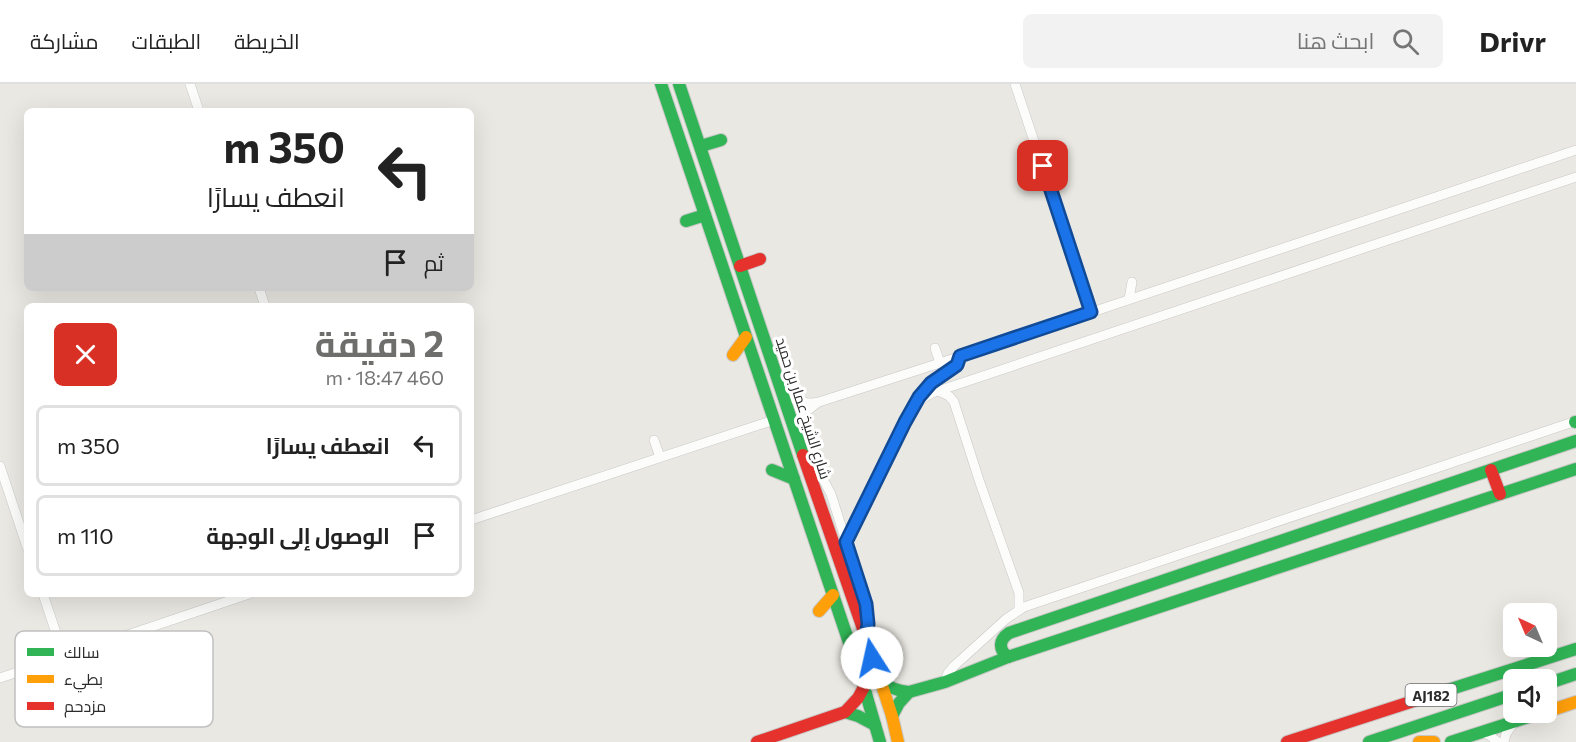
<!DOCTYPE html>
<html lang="ar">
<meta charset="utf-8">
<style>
:root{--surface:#fff;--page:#f2f2f2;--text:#222;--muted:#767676;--line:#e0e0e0;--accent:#6e6e6c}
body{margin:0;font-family:Commissioner,Cairo,sans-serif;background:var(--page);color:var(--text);direction:rtl;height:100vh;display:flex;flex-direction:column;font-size:22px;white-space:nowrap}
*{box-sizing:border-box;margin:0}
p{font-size:20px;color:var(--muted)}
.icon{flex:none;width:33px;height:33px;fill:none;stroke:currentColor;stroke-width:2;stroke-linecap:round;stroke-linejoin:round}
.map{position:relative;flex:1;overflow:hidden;direction:ltr}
.drawer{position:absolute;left:24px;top:219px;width:450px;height:294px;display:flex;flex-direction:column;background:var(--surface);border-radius:9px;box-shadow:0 6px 24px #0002;direction:rtl}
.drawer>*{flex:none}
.hud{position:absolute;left:24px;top:24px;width:450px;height:183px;border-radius:9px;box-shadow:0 6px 24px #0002;direction:rtl;background:#fff;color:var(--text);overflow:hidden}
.needle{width:39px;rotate:316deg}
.buttons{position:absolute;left:1503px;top:519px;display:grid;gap:12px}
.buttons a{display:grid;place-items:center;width:54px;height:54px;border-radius:9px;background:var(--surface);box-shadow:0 6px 24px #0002;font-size:30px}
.pin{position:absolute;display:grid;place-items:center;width:51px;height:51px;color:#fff;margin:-26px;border-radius:12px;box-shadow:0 3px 9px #0006}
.me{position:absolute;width:66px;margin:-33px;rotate:350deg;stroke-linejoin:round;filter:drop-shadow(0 0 4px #0008)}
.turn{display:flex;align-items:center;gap:21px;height:126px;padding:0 30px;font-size:27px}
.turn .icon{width:78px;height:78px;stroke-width:2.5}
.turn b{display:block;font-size:42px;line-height:51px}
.then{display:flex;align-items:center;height:57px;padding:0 30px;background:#0003;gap:12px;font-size:22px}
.round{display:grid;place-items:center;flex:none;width:63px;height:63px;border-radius:9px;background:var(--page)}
.headline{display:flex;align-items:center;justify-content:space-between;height:102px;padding:0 30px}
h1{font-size:36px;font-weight:700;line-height:45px;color:var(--accent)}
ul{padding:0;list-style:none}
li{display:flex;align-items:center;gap:18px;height:81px;margin:0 12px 9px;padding:0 18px;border:3px solid var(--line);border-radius:9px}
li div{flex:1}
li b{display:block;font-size:22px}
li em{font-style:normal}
header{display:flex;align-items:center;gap:36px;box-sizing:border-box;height:84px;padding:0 30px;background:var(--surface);border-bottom:2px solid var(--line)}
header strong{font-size:28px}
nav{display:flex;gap:33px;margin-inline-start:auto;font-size:21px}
.search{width:420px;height:54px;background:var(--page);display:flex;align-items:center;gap:15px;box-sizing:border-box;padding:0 21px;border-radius:9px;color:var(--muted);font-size:22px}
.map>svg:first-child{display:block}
</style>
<header>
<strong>Drivr</strong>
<div class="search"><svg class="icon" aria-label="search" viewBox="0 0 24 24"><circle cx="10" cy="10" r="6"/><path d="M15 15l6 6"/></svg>ابحث هنا</div>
<nav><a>الخريطة</a><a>الطبقات</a><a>مشاركة</a></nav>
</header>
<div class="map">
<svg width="1576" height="658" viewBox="0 0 1576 658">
<rect width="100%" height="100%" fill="#eae8e2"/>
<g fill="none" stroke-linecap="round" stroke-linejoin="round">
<g stroke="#c8c7c7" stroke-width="10">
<g id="street">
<path d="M190 0 199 27"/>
<path d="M1015 0 1091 228"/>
<path d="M259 204 265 222"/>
<path d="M1129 215 1132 198"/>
<path d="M935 264 940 279"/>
<path d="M783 307C793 317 805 321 819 318L940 279 1576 66"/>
<path d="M938 307 949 312 954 318 979 396 1019 509V525"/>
<path d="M916 318 932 309 1576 93"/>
<path d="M794 343 802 331 817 319"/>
<path d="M654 356 660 373"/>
<path d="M0 382 27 463"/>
<path d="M807 382 822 393 831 410 866 520 868 534 866 551"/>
<path d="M471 436 774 336"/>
<path d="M846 458 905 338 919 313 931 299 957 281 960 272"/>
<path d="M43 510 64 573"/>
<path d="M0 594 249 510"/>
<path d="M945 598 948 589 954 582 1006 535 1024 523 1576 337"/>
<path d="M1482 649 1489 651 1498 658"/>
<path d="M1504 658 1506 650 1514 638"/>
</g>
</g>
<g stroke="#c8c7c7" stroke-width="14">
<g id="fast">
<path d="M661 0 864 603 880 658"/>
<path d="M679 0 803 371"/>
<path d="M701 62 721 56"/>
<path d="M686 137 705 131"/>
<path d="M1575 338H1576"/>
<path d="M772 386 794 395"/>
<path d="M1008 573C998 565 999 556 1009 549L1576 357"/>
<path d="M879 595C888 604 897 607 909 608L945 598 1008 573 1576 385"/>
<path d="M1546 600 1576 590"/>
<path d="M1429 612 1576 565"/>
<path d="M845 628 858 632 875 641"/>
<path d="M892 632 899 619 909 608"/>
<path d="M1369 658 1514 610"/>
<path d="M1451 658 1544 628"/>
</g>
</g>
<g stroke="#c8c7c7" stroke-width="14">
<g id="slow">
<path d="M733 271 746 253"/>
<path d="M819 527 833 511"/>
<path d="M870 565 892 632 898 658"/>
<path d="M1546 628 1576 618"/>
<path d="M1419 658H1434"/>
</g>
</g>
<g stroke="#c8c7c7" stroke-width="14">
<g id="jam">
<path d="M740 182 760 175"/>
<path d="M803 371 870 565"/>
<path d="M1491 386 1500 410"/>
<path d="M757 658 845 628 858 614 864 603"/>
<path d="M1287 658 1429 612"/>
</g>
</g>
<use href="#street" stroke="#fcfcfb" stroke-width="9"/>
<use href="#fast" stroke="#30b455" stroke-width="12"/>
<use href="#slow" stroke="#ff9f0a" stroke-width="12"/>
<use href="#jam" stroke="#e5322d" stroke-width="12"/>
</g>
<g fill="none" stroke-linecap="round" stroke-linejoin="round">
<g stroke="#114b97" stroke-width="15">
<path id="route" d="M872 574 866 554 868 540 866 520 846 458 905 338 919 313 931 299 957 281 960 272 1091 228 1043 82"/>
</g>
<use href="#route" stroke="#1a73e8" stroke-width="10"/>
</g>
<g text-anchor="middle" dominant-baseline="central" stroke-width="6" stroke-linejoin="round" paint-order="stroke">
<rect fill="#fff" stroke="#6b6b6b" stroke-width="1.5" x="1405.5" y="600" width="51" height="22" rx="4.5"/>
<g font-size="14" font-weight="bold" fill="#2c2c2c">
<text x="1431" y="611">AJ182</text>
</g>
<g font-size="15" fill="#2c2c2c" stroke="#fff">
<text transform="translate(804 324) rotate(72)">شارع الشيخ عمار بن حميد</text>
</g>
</g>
<rect x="15" y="547" width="198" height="96" rx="9" fill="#fff" stroke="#c0c0c0" stroke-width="1.5"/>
<rect x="27" y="564" width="27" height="8" fill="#30b455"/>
<rect x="27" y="591" width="27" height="8" fill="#ff9f0a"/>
<rect x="27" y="618" width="27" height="8" fill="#e5322d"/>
<g font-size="16" fill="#2c2c2c">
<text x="64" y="574">سالك</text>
<text x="64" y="601">بطيء</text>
<text x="64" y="628">مزدحم</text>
</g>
</svg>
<div class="buttons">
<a><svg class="needle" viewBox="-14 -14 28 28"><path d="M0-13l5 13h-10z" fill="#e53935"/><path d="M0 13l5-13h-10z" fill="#767676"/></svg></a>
<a><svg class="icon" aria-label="sound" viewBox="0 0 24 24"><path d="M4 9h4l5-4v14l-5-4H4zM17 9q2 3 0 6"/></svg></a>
</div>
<div class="pin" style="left:1043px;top:82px;background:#d93025"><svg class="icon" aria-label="arrive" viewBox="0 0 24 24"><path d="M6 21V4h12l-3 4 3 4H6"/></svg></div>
<svg class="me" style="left:872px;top:574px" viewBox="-20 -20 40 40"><circle r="19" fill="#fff"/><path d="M0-13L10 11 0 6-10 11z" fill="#1a73e8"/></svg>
<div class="hud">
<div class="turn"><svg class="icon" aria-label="left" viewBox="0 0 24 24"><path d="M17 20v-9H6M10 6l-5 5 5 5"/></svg><div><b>350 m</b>انعطف يسارًا</div></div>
<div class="then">ثم<svg class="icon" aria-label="arrive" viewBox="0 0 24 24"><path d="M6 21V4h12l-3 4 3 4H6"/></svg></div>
</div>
<section class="drawer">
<div class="headline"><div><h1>2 دقيقة</h1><p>460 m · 18:47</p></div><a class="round" style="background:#d93025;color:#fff"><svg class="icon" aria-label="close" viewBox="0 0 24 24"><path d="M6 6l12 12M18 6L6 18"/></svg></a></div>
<ul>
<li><svg class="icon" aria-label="left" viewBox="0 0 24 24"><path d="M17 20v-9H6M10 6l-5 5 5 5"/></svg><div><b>انعطف يسارًا</b></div><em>350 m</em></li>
<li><svg class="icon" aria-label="arrive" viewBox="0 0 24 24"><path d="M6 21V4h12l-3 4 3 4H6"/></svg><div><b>الوصول إلى الوجهة</b></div><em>110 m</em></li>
</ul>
</section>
</div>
